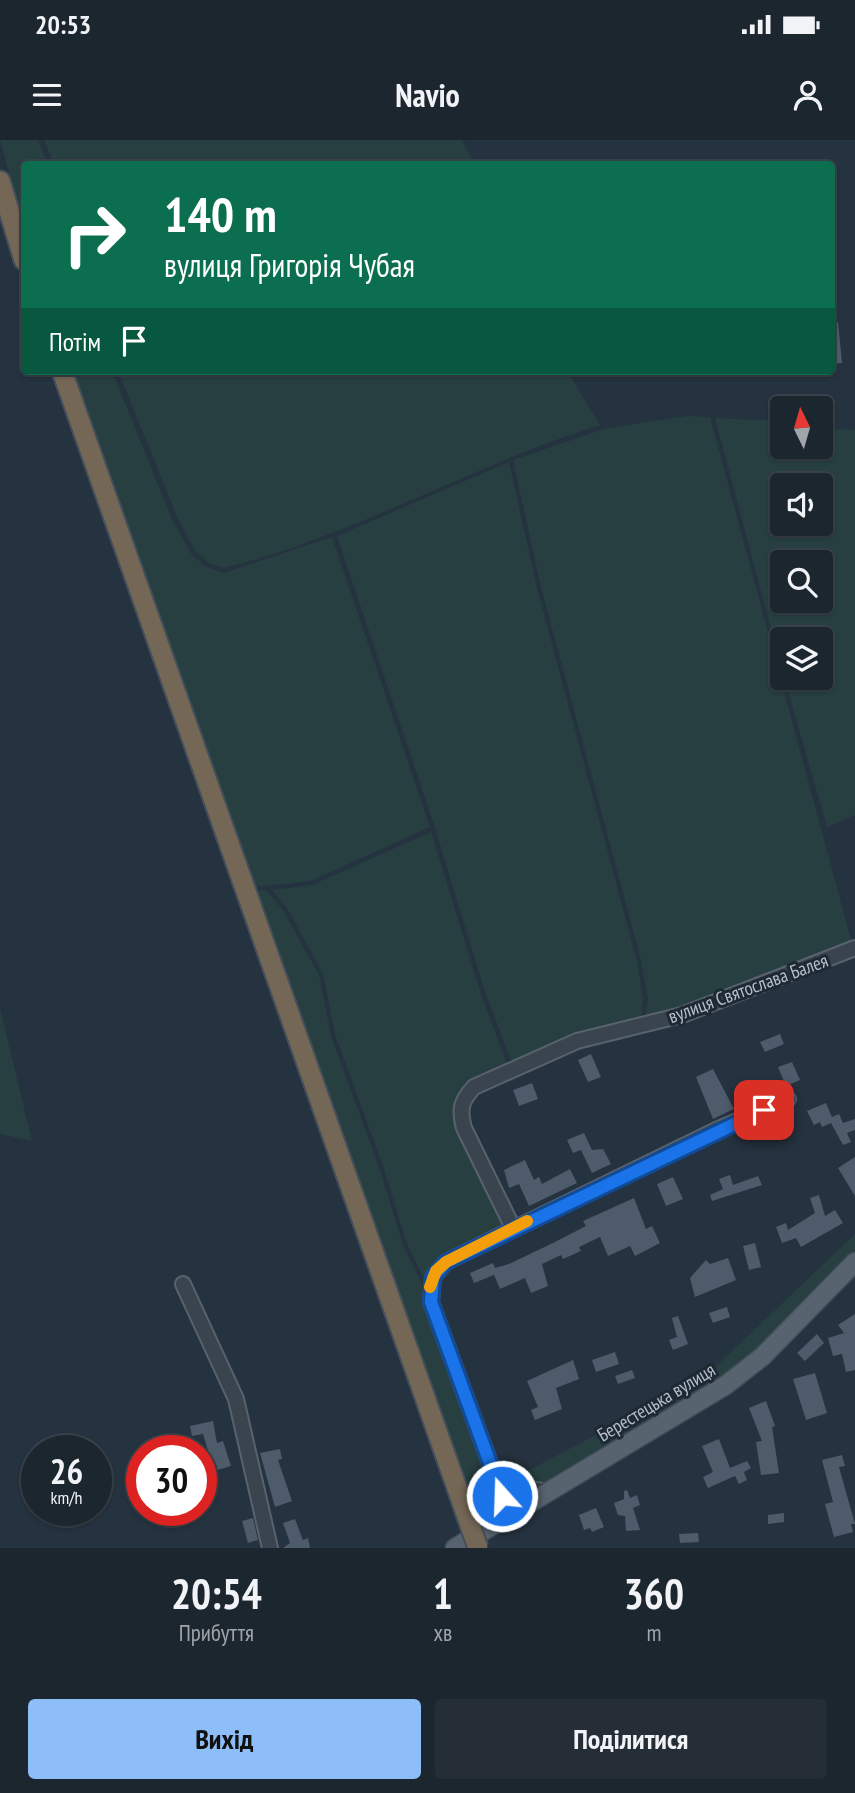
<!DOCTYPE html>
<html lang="uk">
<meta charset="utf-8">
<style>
:root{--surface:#1c262f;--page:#252e37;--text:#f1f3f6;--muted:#a0a5aa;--line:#3a434b;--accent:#8dbef7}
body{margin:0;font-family:"PT Sans Narrow",sans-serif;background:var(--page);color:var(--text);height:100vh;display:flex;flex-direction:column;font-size:26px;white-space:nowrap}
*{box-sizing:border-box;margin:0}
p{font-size:23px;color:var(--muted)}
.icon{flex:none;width:38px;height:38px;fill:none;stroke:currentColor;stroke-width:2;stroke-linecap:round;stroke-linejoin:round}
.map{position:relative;height:1408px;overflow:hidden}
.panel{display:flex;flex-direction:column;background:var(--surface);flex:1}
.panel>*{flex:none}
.banner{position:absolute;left:21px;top:21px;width:814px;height:214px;border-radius:7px;box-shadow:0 2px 5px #0004,0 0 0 2px var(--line);background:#0b6e4f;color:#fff;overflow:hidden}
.needle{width:46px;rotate:355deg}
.controls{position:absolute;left:770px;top:256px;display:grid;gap:14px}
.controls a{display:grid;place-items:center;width:63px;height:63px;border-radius:7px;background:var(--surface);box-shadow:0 2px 5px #0004,0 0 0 2px var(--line);font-size:35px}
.speed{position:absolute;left:21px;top:1295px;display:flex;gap:14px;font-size:35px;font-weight:700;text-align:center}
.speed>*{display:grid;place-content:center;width:91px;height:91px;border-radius:50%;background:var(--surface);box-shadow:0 2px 5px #0004,0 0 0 2px var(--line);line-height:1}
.speed small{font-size:18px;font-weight:400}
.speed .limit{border:10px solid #d22;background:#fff;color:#111}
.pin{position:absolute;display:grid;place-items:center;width:60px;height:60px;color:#fff;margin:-30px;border-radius:14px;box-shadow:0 4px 10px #0006}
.me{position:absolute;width:77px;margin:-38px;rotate:340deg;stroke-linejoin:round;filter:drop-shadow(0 0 5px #0008)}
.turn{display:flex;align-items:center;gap:24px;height:147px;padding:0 28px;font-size:32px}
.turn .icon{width:91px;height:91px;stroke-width:2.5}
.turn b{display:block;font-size:49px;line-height:60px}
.then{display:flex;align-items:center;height:66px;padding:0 28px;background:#0003;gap:14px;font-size:26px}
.eta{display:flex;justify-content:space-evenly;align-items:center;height:119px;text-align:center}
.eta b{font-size:42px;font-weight:700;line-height:49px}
.action{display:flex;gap:14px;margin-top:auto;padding:14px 28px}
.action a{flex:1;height:80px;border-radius:7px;background:var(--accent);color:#111;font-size:28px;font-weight:700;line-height:80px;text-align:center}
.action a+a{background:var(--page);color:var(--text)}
.status{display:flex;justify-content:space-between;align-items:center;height:49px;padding:0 35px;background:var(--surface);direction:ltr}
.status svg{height:19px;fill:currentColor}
header{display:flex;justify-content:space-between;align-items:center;height:91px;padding:0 28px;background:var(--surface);font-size:32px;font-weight:700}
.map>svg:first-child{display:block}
</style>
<div class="status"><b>20:53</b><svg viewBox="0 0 49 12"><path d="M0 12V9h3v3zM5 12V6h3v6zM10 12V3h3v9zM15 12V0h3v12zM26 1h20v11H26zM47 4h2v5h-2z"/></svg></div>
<header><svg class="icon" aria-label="menu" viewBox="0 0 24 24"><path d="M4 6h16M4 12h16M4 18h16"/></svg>Navio<svg class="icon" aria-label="person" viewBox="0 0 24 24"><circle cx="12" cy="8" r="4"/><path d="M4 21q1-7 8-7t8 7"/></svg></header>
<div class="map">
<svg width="855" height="1408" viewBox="0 0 855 1408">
<rect width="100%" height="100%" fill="#25323f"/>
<g fill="#273f40" fill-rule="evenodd">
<path d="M0 0H38L48 24H24V89Z"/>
<path d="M44 0H462L475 24H54Z"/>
<path d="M72 231H112L173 382 192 415 206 427 224 433 332 397 430 687 311 741 255 747Z"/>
<path d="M118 231H567L600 285C472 325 354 396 224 428L209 423 196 412 178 379Z"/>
<path d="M687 276 710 277 853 807 645 882 648 859 641 820 541 447 513 320 604 289Z"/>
<path d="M715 278 782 281V306H821V288L855 290V675L827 687 784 537H821V499H782V530ZM782 345H821V383H782ZM782 422H821V460H782Z"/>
<path d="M509 322 537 448 637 821 643 859 641 883 510 929 511 920 485 852 435 688 337 396Z"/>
<path d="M431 692 481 854 506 921 505 931 460 959 510 1086 444 1120 427 1145 407 1104 384 1029 335 894 323 834 287 768 272 750 312 745Z"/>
<path d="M266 750 283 770 319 835 331 896 380 1030 403 1105 427 1154 503 1369 480 1384 256 751Z"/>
<path d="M0 868 32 1001 0 994Z"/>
<path d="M855 1094V1111L758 1211 722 1238 539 1348 506 1342 668 1257 714 1228Z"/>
</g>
<g fill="#4e5b6a">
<path d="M831 182H838L842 223 831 224Z"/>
<path d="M780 894 784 904 765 912 760 902Z"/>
<path d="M591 914 601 937 588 942 578 920Z"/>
<path d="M792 922 800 940 786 946 778 927Z"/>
<path d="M713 929 734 969 713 979 696 937Z"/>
<path d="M532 943 538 959 519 966 513 950Z"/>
<path d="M826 963 832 977 839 974 843 983 855 979V990L847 993 851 1002 843 1005 831 983 822 987 820 982 814 985 807 971Z"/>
<path d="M584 993 592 1010 603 1009 611 1024 592 1033 581 1010 573 1013 567 1000Z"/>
<path d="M855 1017V1056L838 1028Z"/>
<path d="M525 1020 534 1040 539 1037 542 1044 570 1029 577 1043 529 1066 519 1044 509 1048 504 1030Z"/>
<path d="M730 1035 733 1045 758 1036 762 1045 712 1061 710 1055 723 1049 719 1039Z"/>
<path d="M673 1037 683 1059 666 1066 657 1044Z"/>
<path d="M819 1055 825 1076 835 1070 843 1083 801 1107 796 1098 782 1103 776 1087 786 1083 788 1090 815 1073 810 1058Z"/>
<path d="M634 1058 646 1089 652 1086 660 1103 635 1116 630 1106 608 1116 600 1097 579 1107 581 1111 563 1119 561 1115 542 1124 548 1146 531 1153 525 1138 500 1149 494 1135 474 1143 470 1133 493 1123 495 1128 509 1124 555 1102 586 1086 583 1081Z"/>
<path d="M755 1103 761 1127 749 1130 743 1106Z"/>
<path d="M728 1118 736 1140 695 1157 690 1138 706 1120 710 1124Z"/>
<path d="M727 1167 730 1177 713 1183 709 1173Z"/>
<path d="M855 1174V1230L846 1232 842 1214 833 1216 828 1198 844 1193 838 1185Z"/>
<path d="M678 1176 688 1204 673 1210 669 1200 677 1197 672 1178Z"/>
<path d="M817 1194 824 1203 805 1221 797 1213Z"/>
<path d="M615 1212 619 1224 596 1232 592 1220Z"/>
<path d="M573 1220 579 1239 556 1248 562 1269 535 1280 531 1270 538 1267 527 1241Z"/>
<path d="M632 1230 635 1238 618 1244 615 1236Z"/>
<path d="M815 1233 827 1273 806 1280 793 1239Z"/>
<path d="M766 1261 775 1286 772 1287 779 1333 761 1335 756 1302 762 1301 749 1268Z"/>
<path d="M213 1281 217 1303 223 1301 231 1326 214 1331 203 1294 192 1296 190 1286Z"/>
<path d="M719 1299 730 1328 747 1321 751 1328 744 1332 747 1340 739 1344 735 1336 708 1348 703 1337 713 1332 702 1306Z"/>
<path d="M280 1309 282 1319 278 1320 292 1361 275 1367 260 1313Z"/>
<path d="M842 1315 845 1326 839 1327 855 1384H851L853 1392 834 1397 825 1364 833 1362 822 1320Z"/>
<path d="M627 1350 630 1358 637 1355 640 1365 633 1368 640 1390 626 1391 625 1376 618 1375 614 1363 624 1359V1351Z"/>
<path d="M596 1368 604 1387 592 1392 590 1388 584 1390 579 1375Z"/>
<path d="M784 1373V1382L768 1384V1375Z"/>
<path d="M253 1378 258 1400 248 1403 242 1381Z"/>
<path d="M295 1379 303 1400 308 1398 310 1408H283L290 1403 283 1383Z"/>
<path d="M698 1393 699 1402 680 1403 679 1394Z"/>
</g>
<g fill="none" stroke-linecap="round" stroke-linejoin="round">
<g stroke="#57626d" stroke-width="18">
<g id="minor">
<path d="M513 1088 464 988C459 969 461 961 474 947L577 901 682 875 855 808"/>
<path d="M183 1144 236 1259 270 1408"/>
<path d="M495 1338 505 1344 548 1352"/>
<path d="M509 1375 431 1162 433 1137 446 1122 716 990 788 959"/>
</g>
</g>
<g stroke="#424d58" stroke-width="21">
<path id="major" d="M455 1408 726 1245 763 1216 855 1122"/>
</g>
<g stroke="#444f5a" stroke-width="23">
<g id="highway">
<path d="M0 41 24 120"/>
<path d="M62 231 457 1348"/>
</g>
</g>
<use href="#minor" stroke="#39444f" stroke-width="14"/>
<use href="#major" stroke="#57636f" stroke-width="18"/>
<use href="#highway" stroke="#756756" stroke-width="19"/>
<g stroke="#444f5a" stroke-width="23" stroke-linecap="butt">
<path id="highway-bridge" d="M457 1348 478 1408"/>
</g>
<use href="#highway-bridge" stroke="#756756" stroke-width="19"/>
</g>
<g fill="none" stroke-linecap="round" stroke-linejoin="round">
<g stroke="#114b97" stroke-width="18">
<path id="route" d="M502 1356 431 1162 433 1137 446 1122 764 970"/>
</g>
<use href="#route" stroke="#1a73e8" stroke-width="12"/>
<path stroke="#f59e0b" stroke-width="12" d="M430 1147 436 1131 446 1122 527 1081"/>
</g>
<g text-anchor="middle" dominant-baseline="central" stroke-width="6" stroke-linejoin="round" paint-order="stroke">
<g font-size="19" fill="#b5bfca" stroke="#1e2934">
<text transform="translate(748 848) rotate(-20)">вулиця Святослава Балея</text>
<text transform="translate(656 1262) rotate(-31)">Берестецька вулиця</text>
</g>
</g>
</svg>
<div class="controls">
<a><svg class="needle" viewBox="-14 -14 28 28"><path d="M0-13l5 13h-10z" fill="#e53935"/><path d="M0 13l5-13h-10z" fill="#a0a5aa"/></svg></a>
<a><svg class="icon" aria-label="sound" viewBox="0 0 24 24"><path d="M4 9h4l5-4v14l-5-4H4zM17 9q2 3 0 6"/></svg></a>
<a><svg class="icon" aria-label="search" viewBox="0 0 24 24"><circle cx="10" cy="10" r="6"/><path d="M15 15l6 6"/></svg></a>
<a><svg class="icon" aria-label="layers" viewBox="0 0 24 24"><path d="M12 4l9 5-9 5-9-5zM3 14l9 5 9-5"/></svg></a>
</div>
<div class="speed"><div>26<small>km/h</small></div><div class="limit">30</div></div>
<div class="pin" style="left:764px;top:970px;background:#d93025"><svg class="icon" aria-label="arrive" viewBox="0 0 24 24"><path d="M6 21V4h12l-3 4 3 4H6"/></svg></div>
<svg class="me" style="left:502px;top:1356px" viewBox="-20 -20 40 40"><circle r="17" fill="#1a73e8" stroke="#fff" stroke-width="3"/><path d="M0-11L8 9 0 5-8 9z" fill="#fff"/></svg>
<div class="banner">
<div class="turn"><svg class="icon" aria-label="right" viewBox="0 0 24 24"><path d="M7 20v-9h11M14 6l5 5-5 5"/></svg><div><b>140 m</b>вулиця Григорія Чубая</div></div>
<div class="then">Потім<svg class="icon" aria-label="arrive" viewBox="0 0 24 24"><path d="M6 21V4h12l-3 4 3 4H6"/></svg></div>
</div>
</div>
<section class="panel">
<div class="eta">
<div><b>20:54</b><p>Прибуття</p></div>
<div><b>1</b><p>хв</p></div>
<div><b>360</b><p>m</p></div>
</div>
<div class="action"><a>Вихід</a><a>Поділитися</a></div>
</section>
